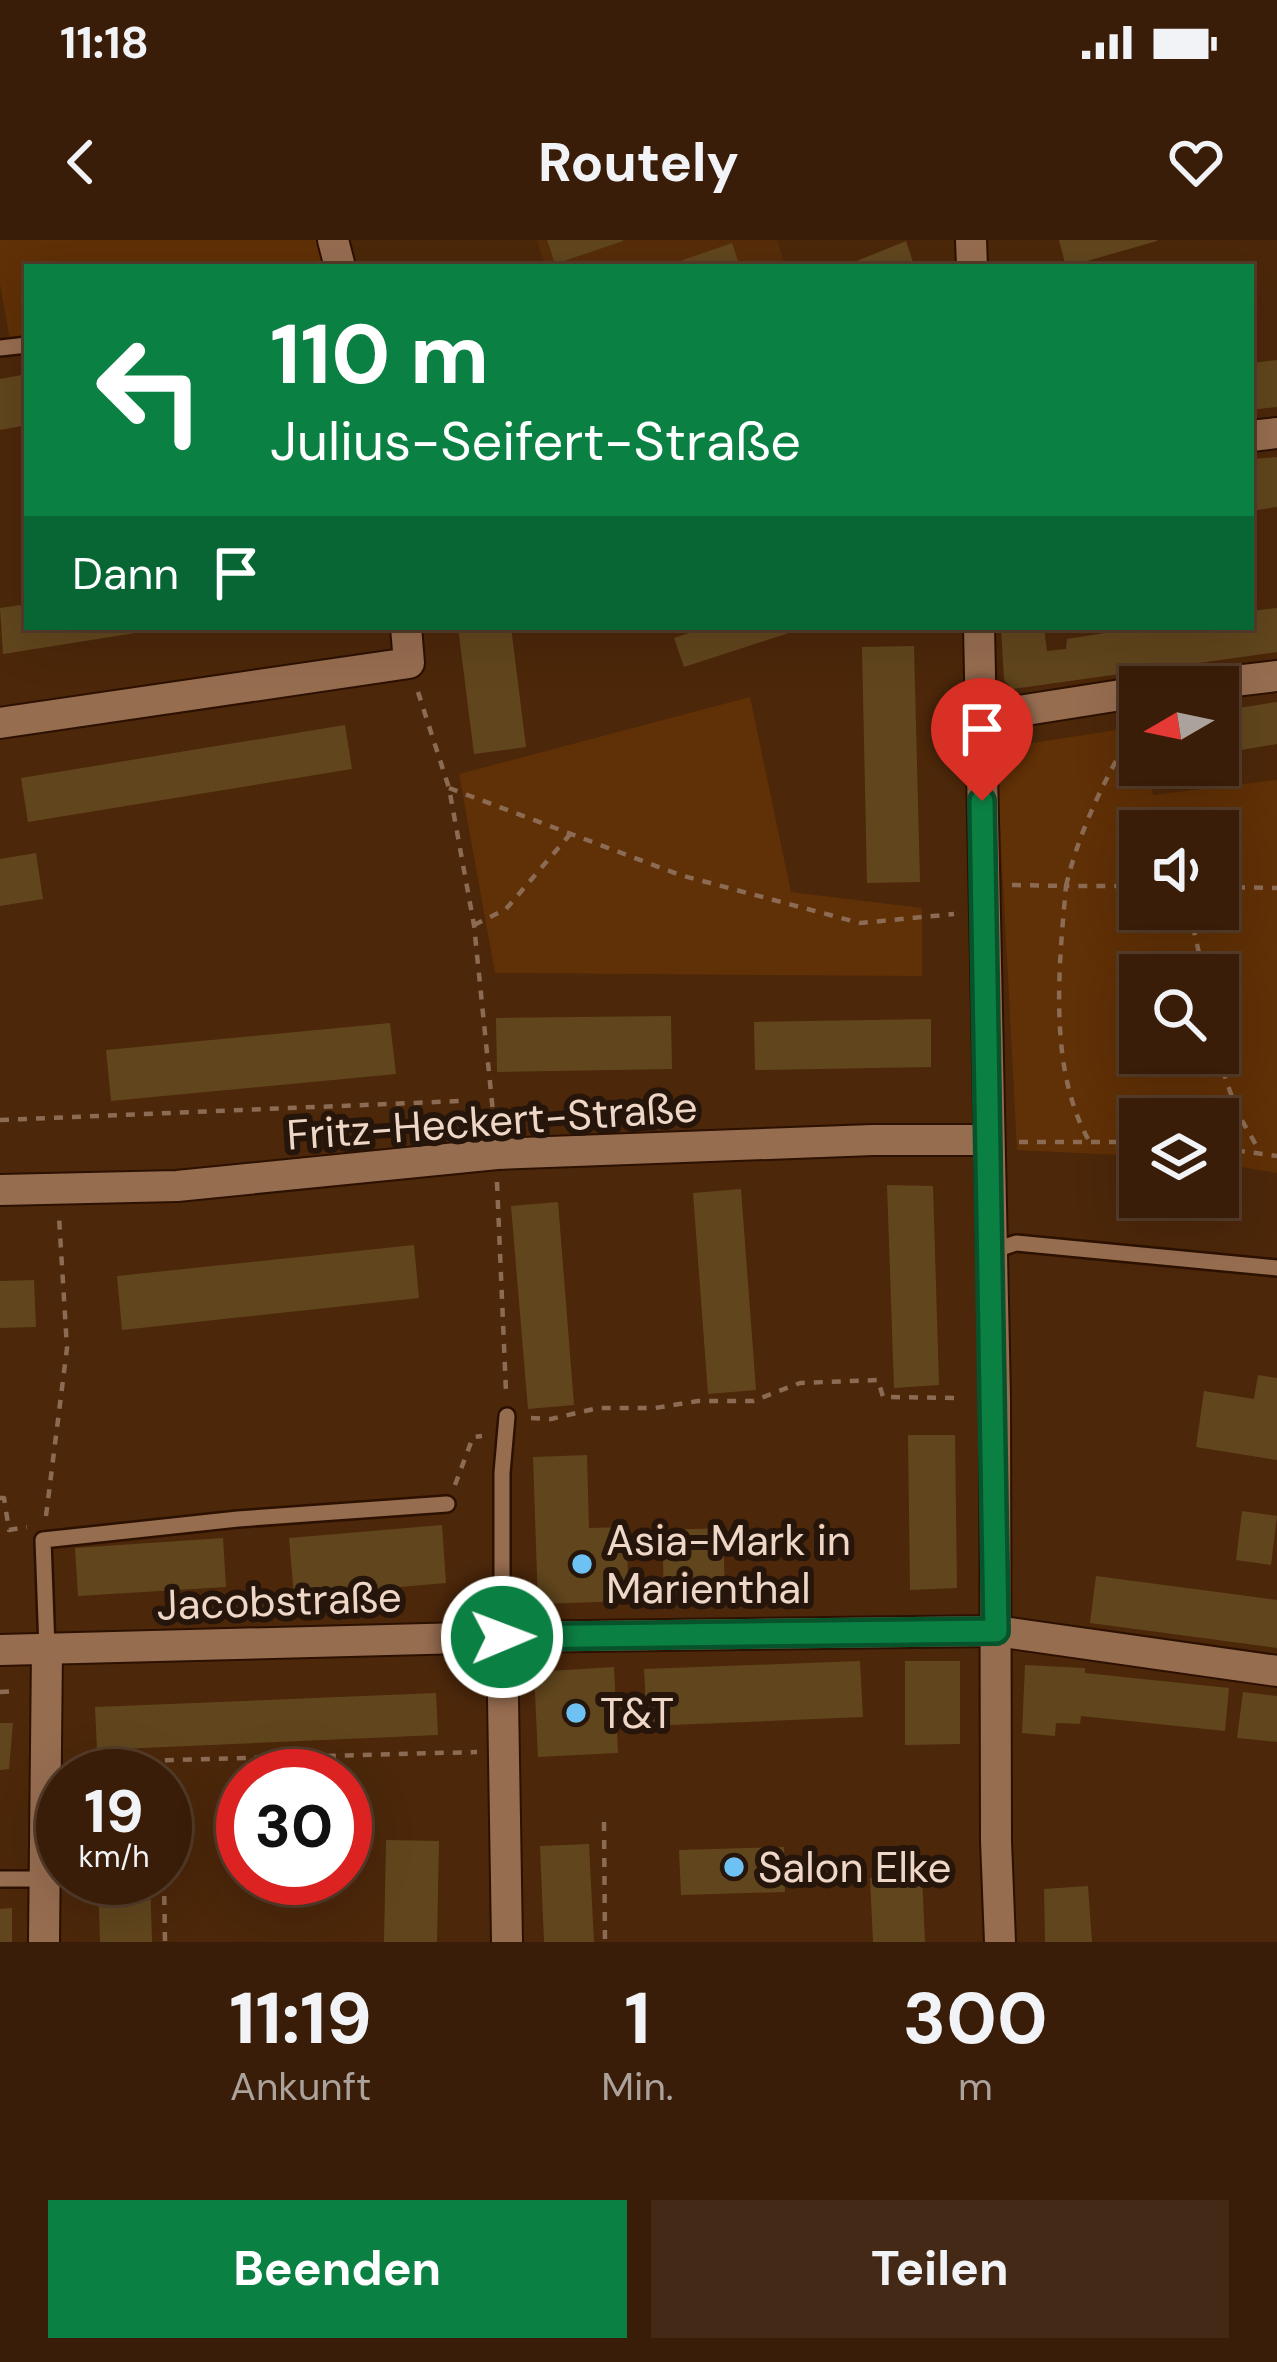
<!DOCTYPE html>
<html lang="de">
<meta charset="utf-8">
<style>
:root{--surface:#391d08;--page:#442a16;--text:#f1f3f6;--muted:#aba29c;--line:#533b29;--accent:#0b8043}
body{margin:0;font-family:"DM Sans",sans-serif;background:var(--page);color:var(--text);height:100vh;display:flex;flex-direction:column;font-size:45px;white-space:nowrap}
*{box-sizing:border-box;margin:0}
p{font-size:39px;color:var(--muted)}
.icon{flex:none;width:66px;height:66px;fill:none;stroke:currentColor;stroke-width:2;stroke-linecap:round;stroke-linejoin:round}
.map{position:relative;height:1702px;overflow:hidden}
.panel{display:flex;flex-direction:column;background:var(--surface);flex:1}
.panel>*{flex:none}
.hud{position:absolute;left:24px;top:24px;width:1230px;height:366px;border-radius:0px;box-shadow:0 12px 48px #0002,0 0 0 3px var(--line);background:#0b8043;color:#fff;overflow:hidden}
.needle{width:78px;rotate:261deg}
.buttons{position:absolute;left:1119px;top:426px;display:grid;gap:24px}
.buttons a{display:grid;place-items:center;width:120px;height:120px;border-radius:0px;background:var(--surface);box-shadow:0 12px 48px #0002,0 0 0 3px var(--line);font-size:60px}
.speed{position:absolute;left:36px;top:1509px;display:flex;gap:24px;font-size:60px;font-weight:700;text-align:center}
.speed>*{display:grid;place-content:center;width:156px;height:156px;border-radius:50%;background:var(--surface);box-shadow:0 12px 48px #0002,0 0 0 3px var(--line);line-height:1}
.speed small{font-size:30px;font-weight:400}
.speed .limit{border:18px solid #d22;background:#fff;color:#111}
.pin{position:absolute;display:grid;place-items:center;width:102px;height:102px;color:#fff;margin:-123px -51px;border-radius:50% 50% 50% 0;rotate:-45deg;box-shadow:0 0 12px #0007}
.pin .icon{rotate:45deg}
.me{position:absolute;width:132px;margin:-66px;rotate:89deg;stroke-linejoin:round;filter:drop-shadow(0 0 9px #0008)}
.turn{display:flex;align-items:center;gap:42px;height:252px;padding:0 48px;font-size:54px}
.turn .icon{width:156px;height:156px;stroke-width:2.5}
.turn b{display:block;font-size:84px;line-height:102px}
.then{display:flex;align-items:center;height:114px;padding:0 48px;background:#0003;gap:24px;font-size:45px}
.eta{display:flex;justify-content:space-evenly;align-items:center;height:204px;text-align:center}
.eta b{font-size:72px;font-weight:700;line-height:84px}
.primary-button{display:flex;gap:24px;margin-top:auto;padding:24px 48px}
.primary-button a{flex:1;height:138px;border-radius:0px;background:var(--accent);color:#fff;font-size:48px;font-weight:700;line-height:138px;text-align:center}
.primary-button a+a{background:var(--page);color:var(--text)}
.status{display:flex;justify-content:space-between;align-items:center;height:84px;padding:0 60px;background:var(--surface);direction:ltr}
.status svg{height:33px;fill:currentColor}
header{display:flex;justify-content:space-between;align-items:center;height:156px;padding:0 48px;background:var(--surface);font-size:54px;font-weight:700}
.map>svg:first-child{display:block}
</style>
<div class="status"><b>11:18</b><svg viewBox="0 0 49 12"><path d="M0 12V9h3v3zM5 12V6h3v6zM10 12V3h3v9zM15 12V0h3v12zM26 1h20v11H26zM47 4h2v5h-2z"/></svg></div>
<header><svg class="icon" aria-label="back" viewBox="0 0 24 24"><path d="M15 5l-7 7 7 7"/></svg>Routely<svg class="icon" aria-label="heart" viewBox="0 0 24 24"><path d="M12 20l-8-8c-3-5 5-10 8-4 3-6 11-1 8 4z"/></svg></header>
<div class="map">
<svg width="1277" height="1702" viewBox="0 0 1277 1702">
<rect width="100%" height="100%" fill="#4c270a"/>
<path fill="#572d09" d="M537 0H777L786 27H546Z"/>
<g fill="#603006" fill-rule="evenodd">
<path d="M0 0H318L324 24 27 27V98L10 101 0 44Z"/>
<path d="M750 457 791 652 922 668V736L495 733 459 534Z"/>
<path d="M1140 486V525H1149L1153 555 1277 540V933L1218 923V879H1140V916L1017 910 996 509ZM1140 591H1218V669H1140ZM1140 735H1218V813H1140Z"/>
</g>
<g fill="#61461d">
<path d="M547 0H623V1L555 24Z"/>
<path d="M1059 0H1157V1L1066 27Z"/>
<path d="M906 1 914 25 842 27Z"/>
<path d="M732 3 740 27H666V26Z"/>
<path d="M1277 120V167L1251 170V123Z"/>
<path d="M27 134V185L0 190V139Z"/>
<path d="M1277 217V267L1251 271V219Z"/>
<path d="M27 364V387L154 390 3 414 0 368Z"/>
<path d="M1277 368V412L1013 449 1004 440 1001 387H1044L1047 411 1066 409 1067 399 1143 387H1251V371Z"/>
<path d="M458 387H511L526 507 474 514Z"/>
<path d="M707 387H804V388L684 427 674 398Z"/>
<path d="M914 406 920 642 867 643 862 407Z"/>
<path d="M1277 462V504L1218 514V471Z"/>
<path d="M345 485 352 529 28 582 21 538Z"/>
<path d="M36 613 43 659 0 666V619Z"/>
<path d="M671 776 672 829 497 832 496 778Z"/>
<path d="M931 779V827L755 830 754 782Z"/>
<path d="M390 783 396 834 111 861 106 810Z"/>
<path d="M887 945 933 946 939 1145 894 1148Z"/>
<path d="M741 949 756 1150 708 1154 693 953Z"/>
<path d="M558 962 574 1165 528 1169 511 966Z"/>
<path d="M414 1005 419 1058 122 1090 117 1036Z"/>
<path d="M34 1040 36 1087 0 1088V1041Z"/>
<path d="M1258 1135 1277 1138V1220L1196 1207 1204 1151 1254 1159Z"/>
<path d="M908 1195H955L957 1348 910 1350Z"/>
<path d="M587 1215 589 1288 626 1287 629 1361 538 1364 533 1217Z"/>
<path d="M1242 1271 1277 1276 1271 1325 1236 1320Z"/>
<path d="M442 1285 446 1343 294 1356 289 1298Z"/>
<path d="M723 1288 725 1353 664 1355 662 1290Z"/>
<path d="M223 1298 226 1347 78 1356 75 1308Z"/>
<path d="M1096 1336 1277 1360V1408L1090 1383Z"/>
<path d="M860 1421 863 1477 647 1486 644 1429Z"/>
<path d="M905 1421H960V1504L905 1505Z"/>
<path d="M1025 1425 1085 1428V1433L1229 1448 1225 1491 1081 1476 1080 1484 1056 1483 1055 1496 1022 1493Z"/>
<path d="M614 1427 618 1513 538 1517 534 1432Z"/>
<path d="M1243 1452 1277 1456V1502L1237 1498Z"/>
<path d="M436 1453 438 1495 97 1510 95 1467Z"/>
<path d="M0 1483H13L9 1529 0 1530Z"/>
<path d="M386 1600 439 1601 437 1702H384Z"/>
<path d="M589 1604 594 1702H544L540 1606Z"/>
<path d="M784 1607 785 1652 681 1655 679 1610Z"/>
<path d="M922 1636 925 1702H873L870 1638Z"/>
<path d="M98 1638H150L152 1702H100Z"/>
<path d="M1088 1646 1092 1702H1045L1044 1649Z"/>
<path d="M12 1668V1702H0V1669Z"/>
</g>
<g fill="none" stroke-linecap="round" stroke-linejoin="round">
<g stroke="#2c1100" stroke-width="20">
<g id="service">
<path d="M0 108 27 105"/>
<path d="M992 1011 1016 1003 1277 1028"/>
<path d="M502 1397V1233L507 1176"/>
<path d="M47 1409 43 1300 238 1279 447 1264"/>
<path d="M0 1639H44"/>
</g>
</g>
<g stroke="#2c1100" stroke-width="34">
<g id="minor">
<path d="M333 0 340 27"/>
<path d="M971 0 972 27"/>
<path d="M1251 196 1277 193"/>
<path d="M979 387 995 1158 996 1601 1000 1702"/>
<path d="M1183 447 1277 436"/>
<path d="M981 477 1140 452"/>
<path d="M0 483 409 423 406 387"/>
<path d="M0 950 177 946 497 914 873 900H989"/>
<path d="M502 1397 507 1702"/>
<path d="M0 1410 502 1397 996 1391 1277 1431"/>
<path d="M44 1702 47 1409"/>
</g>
</g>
<g stroke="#8b6b53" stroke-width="4.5" stroke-dasharray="9 9" stroke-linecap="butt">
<path d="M418 452 449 548 474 685 494 882"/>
<path d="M449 548 680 635 860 683 954 674"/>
<path d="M1012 645 1066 646C1080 587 1108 532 1139 481"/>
<path d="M1218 647 1277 648"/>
<path d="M1189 669 1204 735"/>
<path d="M474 685 506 669 572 592"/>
<path d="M1217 813 1237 872 1259 910"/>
<path d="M0 880 460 861 490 885"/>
<path d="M1088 899C1048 826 1059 726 1066 646H1140"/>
<path d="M1019 902H1140"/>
<path d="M1218 908 1277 916"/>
<path d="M497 942 506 1152"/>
<path d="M531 1178 551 1179 598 1168H655L698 1161H753L800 1143 878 1140 883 1157 963 1158"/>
<path d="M455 1245 473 1197 482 1196"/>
<path d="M0 1258H4L9 1290 27 1287"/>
<path d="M46 1276 67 1108 59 977"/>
<path d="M0 1452 18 1451"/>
<path d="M75 1520 93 1522 477 1512"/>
<path d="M604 1582 605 1702"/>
<path d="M164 1638 165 1702"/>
</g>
<use href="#service" stroke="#976d50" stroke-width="15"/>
<use href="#minor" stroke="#976d50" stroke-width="30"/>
</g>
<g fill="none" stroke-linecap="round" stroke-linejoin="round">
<g stroke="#07532c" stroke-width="30">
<path id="route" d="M502 1397 996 1391 982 561"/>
</g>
<use href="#route" stroke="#0b8043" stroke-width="21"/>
</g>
<g fill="#6dc2f3" stroke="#26150a" stroke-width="4.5">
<circle cx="582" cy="1324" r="12"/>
<circle cx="576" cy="1473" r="12"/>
<circle cx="734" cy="1627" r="12"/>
</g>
<g text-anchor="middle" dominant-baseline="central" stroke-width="12" stroke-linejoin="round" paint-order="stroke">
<g font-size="42" fill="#efd7c8" stroke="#26150a">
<text transform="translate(492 881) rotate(-4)">Fritz-Heckert-Straße</text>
<text transform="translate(279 1361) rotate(-2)">Jacobstraße</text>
</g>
<g font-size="42" fill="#efd7c8" stroke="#26150a" text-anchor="start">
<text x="606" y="1300">Asia-Mark in<tspan x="606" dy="48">Marienthal</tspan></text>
<text x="600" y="1473">T&amp;T</text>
<text x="758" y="1627">Salon Elke</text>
</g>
</g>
</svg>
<div class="buttons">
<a><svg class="needle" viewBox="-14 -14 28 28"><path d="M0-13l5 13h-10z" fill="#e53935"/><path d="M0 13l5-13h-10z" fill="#aba29c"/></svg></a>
<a><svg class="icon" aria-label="sound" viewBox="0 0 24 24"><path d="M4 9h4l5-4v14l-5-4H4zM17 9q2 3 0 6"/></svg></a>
<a><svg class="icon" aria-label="search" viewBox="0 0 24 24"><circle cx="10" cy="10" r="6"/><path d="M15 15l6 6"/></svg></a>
<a><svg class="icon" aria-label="layers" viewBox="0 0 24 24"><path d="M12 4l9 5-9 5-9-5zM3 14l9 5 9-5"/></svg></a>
</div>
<div class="speed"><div>19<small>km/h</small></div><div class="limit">30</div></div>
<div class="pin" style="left:982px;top:561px;background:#d93025"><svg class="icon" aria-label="arrive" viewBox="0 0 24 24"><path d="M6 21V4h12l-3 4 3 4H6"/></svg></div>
<svg class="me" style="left:502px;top:1397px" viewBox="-20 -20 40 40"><circle r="17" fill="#0b8043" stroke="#fff" stroke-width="3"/><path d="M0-11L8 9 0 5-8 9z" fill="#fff"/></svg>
<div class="hud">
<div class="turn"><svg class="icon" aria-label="left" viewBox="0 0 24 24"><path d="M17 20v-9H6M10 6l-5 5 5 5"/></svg><div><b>110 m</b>Julius-Seifert-Straße</div></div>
<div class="then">Dann<svg class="icon" aria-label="arrive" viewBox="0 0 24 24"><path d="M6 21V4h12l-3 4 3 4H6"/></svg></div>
</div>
</div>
<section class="panel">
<div class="eta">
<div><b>11:19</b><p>Ankunft</p></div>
<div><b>1</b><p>Min.</p></div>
<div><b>300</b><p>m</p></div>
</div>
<div class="primary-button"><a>Beenden</a><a>Teilen</a></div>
</section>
